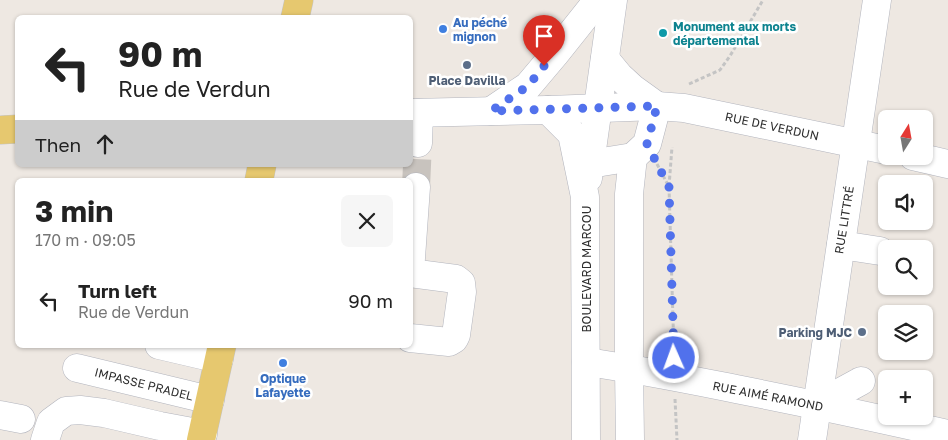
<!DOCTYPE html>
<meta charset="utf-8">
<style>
:root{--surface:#fff;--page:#f6f6f6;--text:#222;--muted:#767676}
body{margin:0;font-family:"Golos Text",sans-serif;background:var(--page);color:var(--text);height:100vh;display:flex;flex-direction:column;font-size:19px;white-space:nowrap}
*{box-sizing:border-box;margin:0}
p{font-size:16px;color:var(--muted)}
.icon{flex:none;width:28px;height:28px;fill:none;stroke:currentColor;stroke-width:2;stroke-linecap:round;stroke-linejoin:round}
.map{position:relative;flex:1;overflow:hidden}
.details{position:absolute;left:15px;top:178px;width:398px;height:170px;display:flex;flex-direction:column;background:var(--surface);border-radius:8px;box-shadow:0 1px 4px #0004}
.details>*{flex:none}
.top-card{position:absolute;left:15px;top:15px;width:398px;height:152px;border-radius:8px;box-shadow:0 1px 4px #0004;background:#fff;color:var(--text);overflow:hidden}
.needle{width:32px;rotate:11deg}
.fabs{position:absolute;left:878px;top:110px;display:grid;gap:10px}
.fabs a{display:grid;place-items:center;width:55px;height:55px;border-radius:8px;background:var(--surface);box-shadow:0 1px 4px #0004;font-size:25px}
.pin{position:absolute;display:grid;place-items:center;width:42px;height:42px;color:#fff;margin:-51px -21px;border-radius:50% 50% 50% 0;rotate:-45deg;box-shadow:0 0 5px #0007}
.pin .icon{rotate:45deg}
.me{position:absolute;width:55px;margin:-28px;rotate:358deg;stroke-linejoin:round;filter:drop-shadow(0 0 4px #0008)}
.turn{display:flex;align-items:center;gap:18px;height:105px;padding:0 20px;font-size:22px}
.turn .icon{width:65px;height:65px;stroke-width:2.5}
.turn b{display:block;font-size:35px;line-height:42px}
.then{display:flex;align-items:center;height:48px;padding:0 20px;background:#0003;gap:10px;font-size:19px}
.round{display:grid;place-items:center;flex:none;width:52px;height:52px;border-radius:8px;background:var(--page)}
.head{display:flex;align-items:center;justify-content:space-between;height:85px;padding:0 20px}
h1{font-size:30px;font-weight:700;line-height:38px}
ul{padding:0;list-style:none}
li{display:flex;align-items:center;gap:15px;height:75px;padding:0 20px}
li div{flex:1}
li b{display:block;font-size:19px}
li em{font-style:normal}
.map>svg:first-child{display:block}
</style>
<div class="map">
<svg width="948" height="440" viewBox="0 0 948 440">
<rect width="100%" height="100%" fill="#eee8e2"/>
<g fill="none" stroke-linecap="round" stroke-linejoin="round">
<path stroke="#c8c3be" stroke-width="28" stroke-dasharray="28 14" stroke-linecap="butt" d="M416 187 418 143"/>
<g stroke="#b2b4bd" stroke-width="29">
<g id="minor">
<path d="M605 59 619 76 632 88 657 106"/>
<path d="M548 110 572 134 585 197 586 440"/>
<path d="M491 111 528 86 555 54 598 0"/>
<path d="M410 113 548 110 657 106 684 108 886 150"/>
<path d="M418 143 419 113"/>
<path d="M913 156 948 164"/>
<path d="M590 162H602L633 157 647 144 657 106"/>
<path d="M588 178 613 0"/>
<path d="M841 245 880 251"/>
<path d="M410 272 416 187"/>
<path d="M410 273 456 279 461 283 462 292 456 335 454 339 449 342 410 338"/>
<path d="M159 345 219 359"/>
<path d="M586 362C637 369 686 379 736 389 807 403 878 418 948 434"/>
<path d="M77 368 210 400"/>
<path d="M817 405 861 381"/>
<path d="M0 415 21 419"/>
<path d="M45 440 51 422 66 411 80 410 104 413 160 426 203 434"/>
<path d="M630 440 629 368V194L633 157"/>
<path d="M812 440 877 0"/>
</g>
</g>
<g stroke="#c4c4c4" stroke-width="29">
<g id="major">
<path d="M295 18 299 0"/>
<path d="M0 130 18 129"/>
<path d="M259 180 262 165"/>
<path d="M201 440 222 345"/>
</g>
</g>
<g stroke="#c4c4c4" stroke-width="3" stroke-dasharray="4 2.5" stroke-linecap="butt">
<path d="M689 84 720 70 730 56 763 0"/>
<path d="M657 164 669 187 674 353"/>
<path d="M669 186 672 147"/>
<path d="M675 399 677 440"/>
</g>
<use href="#minor" stroke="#fff" stroke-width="28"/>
<use href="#major" stroke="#e6c86f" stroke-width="28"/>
</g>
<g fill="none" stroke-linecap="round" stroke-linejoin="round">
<path stroke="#5171ec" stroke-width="9" stroke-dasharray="0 16.2" d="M544 66 528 86 491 111 657 106 647 144 669 187 674 358"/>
</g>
<g fill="#3f7fe0" stroke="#fff" stroke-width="2">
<circle cx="443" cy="29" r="5"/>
<circle cx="283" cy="363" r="5"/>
</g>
<circle fill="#0f9aa8" stroke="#fff" stroke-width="2" cx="663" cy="33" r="5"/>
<g fill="#5c6f8a" stroke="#fff" stroke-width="2">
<circle cx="467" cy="65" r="5"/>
<circle cx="862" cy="332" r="5"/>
</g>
<g text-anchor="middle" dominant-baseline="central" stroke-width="5" stroke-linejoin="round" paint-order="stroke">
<g font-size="12" font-weight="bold" fill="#366cbe" stroke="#fff" text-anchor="start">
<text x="453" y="22">Au péché<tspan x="453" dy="14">mignon</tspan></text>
<text x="283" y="378" text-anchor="middle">Optique<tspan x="283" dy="14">Lafayette</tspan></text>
</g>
<g font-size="12" font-weight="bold" fill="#0d838f" stroke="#fff" text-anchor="start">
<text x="673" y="26">Monument aux morts<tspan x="673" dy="14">départemental</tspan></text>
</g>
<g font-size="12" font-weight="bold" fill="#4e5e75" stroke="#fff">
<text x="467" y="80">Place Davilla</text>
<text x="852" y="332" text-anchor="end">Parking MJC</text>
</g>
<g font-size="12" fill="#2e2e2e" stroke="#fff">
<text transform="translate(772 126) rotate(12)">RUE DE VERDUN</text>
<text transform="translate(844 220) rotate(-81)">RUE LITTRÉ</text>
<text transform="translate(586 269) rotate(-90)">BOULEVARD MARCOU</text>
<text transform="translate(144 384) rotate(14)">IMPASSE PRADEL</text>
<text transform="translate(768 396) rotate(11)">RUE AIMÉ RAMOND</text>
</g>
</g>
</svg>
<div class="fabs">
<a><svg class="needle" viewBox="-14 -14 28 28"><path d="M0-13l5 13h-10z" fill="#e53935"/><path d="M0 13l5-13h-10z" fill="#767676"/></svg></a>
<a><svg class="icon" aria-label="sound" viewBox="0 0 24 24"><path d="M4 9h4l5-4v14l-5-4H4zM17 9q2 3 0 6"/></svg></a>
<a><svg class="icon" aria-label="search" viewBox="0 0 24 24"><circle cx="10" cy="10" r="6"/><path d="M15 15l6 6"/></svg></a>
<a><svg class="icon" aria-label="layers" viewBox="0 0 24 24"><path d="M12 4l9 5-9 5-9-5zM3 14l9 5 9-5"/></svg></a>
<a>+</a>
</div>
<div class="pin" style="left:544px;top:66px;background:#d93025"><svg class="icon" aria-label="arrive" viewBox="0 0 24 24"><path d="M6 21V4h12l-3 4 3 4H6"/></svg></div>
<svg class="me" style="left:674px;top:358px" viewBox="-20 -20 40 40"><circle r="17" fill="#5171ec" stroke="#fff" stroke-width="3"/><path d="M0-11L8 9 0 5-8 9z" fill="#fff"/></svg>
<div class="top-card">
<div class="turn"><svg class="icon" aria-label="left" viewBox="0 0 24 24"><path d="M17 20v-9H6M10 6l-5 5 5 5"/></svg><div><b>90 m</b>Rue de Verdun</div></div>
<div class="then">Then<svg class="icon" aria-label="ahead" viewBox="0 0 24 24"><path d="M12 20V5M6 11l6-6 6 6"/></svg></div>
</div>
<section class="details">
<div class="head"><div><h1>3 min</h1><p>170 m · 09:05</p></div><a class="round"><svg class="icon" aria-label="close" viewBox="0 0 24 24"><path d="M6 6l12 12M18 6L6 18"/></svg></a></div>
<ul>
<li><svg class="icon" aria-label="left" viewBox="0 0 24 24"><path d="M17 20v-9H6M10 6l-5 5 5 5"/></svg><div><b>Turn left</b><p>Rue de Verdun</p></div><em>90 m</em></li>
</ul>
</section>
</div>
